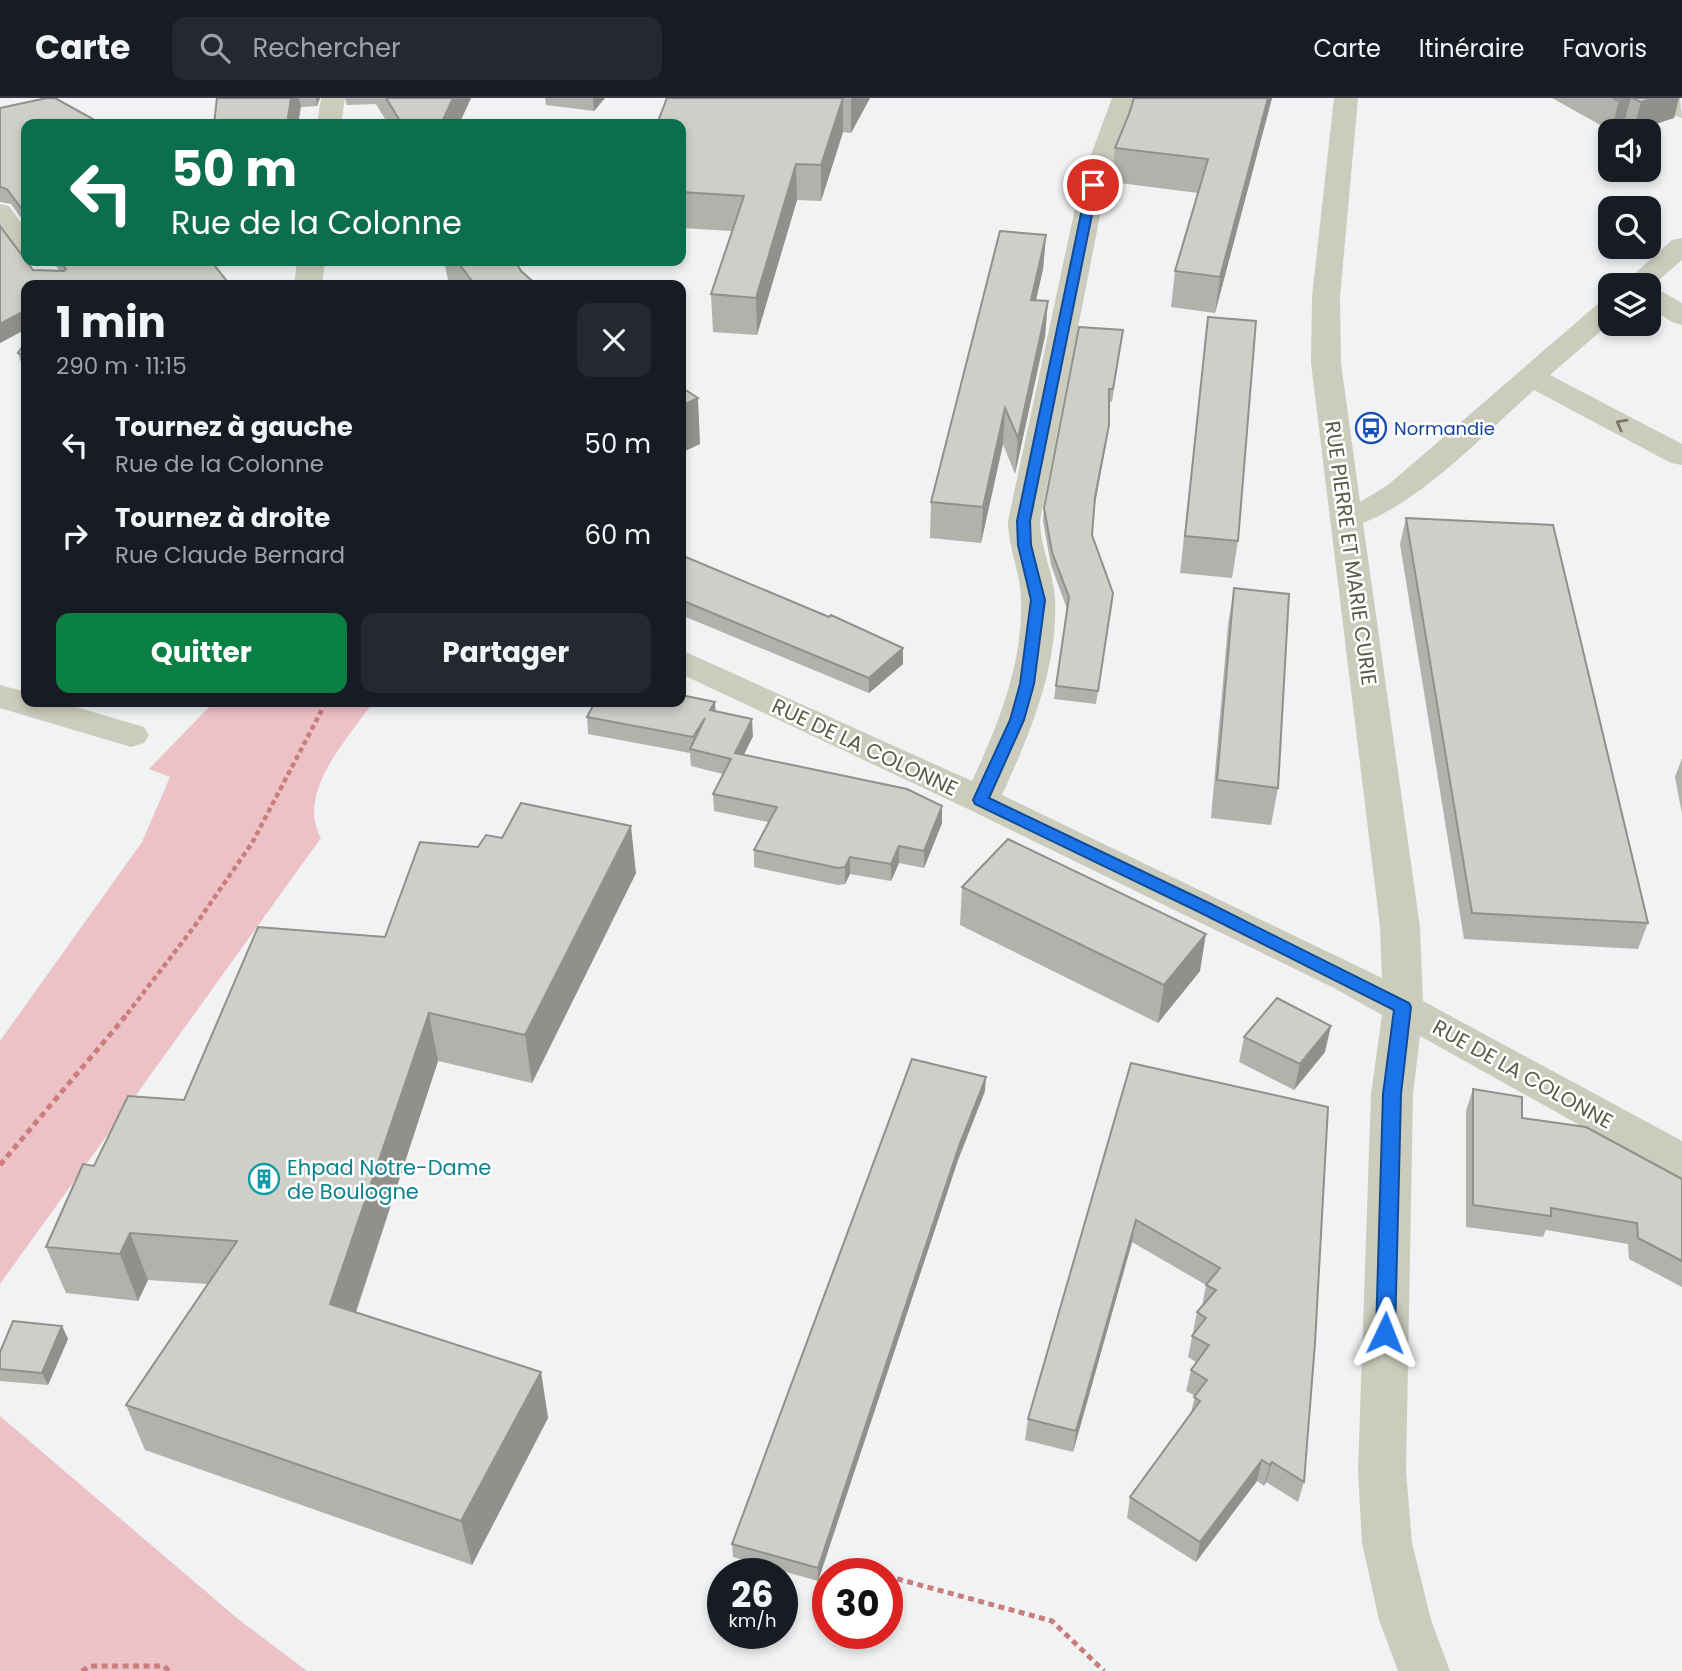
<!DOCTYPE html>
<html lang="fr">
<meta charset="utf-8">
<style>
:root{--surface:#171b24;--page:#242831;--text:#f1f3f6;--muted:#9ea1a6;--line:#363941;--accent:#0b8043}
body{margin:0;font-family:Poppins,sans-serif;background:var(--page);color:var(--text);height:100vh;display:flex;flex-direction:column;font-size:26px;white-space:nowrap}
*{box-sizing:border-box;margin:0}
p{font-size:23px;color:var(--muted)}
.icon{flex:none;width:38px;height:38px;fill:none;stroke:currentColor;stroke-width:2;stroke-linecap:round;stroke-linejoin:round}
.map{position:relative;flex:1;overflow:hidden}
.sheet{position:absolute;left:21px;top:182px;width:665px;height:427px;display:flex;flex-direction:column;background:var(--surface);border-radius:14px;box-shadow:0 4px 10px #0003}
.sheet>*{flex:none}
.hud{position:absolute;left:21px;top:21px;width:665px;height:147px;border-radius:14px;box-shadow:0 4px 10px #0003;background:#0b6e4f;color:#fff;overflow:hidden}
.tools{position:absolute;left:1598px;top:21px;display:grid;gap:14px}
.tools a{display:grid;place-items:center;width:63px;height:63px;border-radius:14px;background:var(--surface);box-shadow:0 4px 10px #0003;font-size:35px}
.speed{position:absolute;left:707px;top:1460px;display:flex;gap:14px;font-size:35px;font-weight:700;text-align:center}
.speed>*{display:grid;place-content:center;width:91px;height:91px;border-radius:50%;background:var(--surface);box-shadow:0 4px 10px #0003;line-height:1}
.speed small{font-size:18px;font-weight:400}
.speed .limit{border:10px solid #d22;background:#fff;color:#111}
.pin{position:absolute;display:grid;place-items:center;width:60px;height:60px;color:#fff;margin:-30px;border:4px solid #fff;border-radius:50%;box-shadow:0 2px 7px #0007}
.me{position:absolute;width:77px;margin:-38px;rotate:2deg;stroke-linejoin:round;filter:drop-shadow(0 0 5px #0008)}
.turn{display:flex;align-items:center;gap:24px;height:147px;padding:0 35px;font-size:32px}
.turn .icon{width:91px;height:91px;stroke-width:2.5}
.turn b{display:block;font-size:49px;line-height:60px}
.round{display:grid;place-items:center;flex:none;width:74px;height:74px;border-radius:14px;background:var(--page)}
.summary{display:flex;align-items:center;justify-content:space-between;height:119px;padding:0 35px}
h1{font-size:42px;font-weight:700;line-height:52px}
.cta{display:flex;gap:14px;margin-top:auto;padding:14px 35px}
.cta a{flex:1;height:80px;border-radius:14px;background:var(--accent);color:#fff;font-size:28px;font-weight:700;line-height:80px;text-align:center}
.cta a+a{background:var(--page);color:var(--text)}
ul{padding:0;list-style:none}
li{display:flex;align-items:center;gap:21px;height:91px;padding:0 35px}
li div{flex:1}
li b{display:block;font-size:26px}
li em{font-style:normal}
header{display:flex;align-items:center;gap:42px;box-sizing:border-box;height:98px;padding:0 35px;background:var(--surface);border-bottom:2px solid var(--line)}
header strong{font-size:33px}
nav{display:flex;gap:38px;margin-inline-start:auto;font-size:24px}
.search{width:490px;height:63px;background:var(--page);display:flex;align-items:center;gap:18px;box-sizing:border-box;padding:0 24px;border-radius:14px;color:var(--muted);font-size:26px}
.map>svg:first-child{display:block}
</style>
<header>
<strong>Carte</strong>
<div class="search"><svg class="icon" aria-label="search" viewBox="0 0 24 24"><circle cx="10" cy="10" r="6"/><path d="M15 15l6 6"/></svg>Rechercher</div>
<nav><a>Carte</a><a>Itinéraire</a><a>Favoris</a></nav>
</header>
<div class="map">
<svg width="1682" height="1573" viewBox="0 0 1682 1573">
<rect width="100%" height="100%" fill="#f0f2f3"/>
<g fill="#edc2c7">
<path d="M214 604H373C349 640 295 694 321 740L0 1186V943L142 744 170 679 149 671Z"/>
<path d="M0 1318 238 1521 307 1573H0Z"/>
</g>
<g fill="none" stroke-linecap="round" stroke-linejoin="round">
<path stroke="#c97d7c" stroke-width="4.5" stroke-dasharray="5 3.5" stroke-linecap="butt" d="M127 916 194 829 252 745 326 604"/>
<g stroke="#c97d7c" stroke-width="5" stroke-dasharray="6 4.5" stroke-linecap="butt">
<path d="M0 1067 129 914"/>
<path d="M887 1478 1052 1523 1104 1573"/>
<path d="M82 1573 90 1568H164L169 1573"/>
</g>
<g fill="#ccccbd" fill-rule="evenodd">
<path d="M321 0H345L341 26H317Z"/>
<path d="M1112 0H1136L1106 87 1040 423C1040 450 1054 475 1055 502 1058 570 1030 636 1002 697L1382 880 1380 829 1311 265 1312 199 1334 0H1358L1340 199 1341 265 1360 404 1388 387 1600 204 1610 201V225L1550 277 1682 346V367L1671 365 1534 292C1483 337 1425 400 1363 425L1420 829 1423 903 1682 1043V1081L1667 1076 1420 938 1413 996 1406 1373 1412 1445 1431 1522 1450 1573H1398L1379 1522 1362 1445 1358 1373 1371 996 1382 917 1334 890 968 711 681 576V552L972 683C998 627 1023 566 1021 502 1021 475 1008 450 1008 423L1080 87Z"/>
<path d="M1651 0H1680L1682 20 1673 17Z"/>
<path d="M0 106 9 108 26 132V159L16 157 0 133Z"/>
<path d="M1682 140V162L1652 188 1682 205V227L1672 224 1648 208V187H1622L1672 142Z"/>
<path d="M297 163H325L322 187H294Z"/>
<path d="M0 587 26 594V604H59L144 629 149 637 144 645 131 649 0 610Z"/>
</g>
</g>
<g fill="#b1b2ac">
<path d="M217 0H320L317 8 301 9Z"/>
<path d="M345 0H471L459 26H388L376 6 347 7Z"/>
<path d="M545 0H605L594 13 546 7Z"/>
<path d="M667 0H870L851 35 843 34 821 103 797 102 757 237 713 234 711 196 732 133 681 130V26Z"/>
<path d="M1134 0H1272L1215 215 1171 209 1175 173 1198 95 1112 84 1115 50 1129 16Z"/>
<path d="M1552 0H1679L1674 20 1635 33H1632L1623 28 1611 33Z"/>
<path d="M0 10 26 26V152L24 144V124L11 106 0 104Z"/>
<path d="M0 128 33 172 60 173 52 163H211L230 187H26V231L0 245Z"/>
<path d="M1046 137 1043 171 1036 202 1048 203 1045 238 1015 376 1003 346 981 445 930 440 931 404Z"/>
<path d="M444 163H515L521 173 537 187H449Z"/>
<path d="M1208 219 1238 443 1232 480 1180 475Z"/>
<path d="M1123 232 1112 304 1109 303 1107 340 1094 411 1092 437 1113 495 1096 606 1054 601 1067 511 1051 467 1043 423 1044 410Z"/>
<path d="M26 243V273L23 272 18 255Z"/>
<path d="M1406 420 1648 825 1638 851 1464 841 1400 446Z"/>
<path d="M681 454 684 459 903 550V566L869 595 681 517Z"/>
<path d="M1234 490 1278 690 1271 727 1211 720 1228 527Z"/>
<path d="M683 586 684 598 716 613 753 638 744 657 942 708V725L924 770 899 765 891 783 850 776 845 786 838 787 754 769V752L768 724 714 713 713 696 723 676 691 668 690 655 588 636 587 619Z"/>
<path d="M1682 660V716L1675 679Z"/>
<path d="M636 775 532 985 438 963 356 1215 541 1274 548 1320 472 1467 145 1352 126 1307 208 1186 148 1182 138 1203 66 1195 46 1149 94 1068 184 1002 385 839Z"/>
<path d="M962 789 1200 873 1158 925 960 827Z"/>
<path d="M1244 939 1325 954 1294 992 1239 964Z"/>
<path d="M1131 965 1328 1009 1304 1384 1298 1404 1266 1384 1264 1388 1257 1383 1196 1464 1127 1420 1130 1399 1191 1315 1195 1298 1186 1293 1191 1272 1196 1264 1188 1259 1197 1214 1202 1209 1206 1187 1132 1144 1073 1354 1025 1342 1028 1321Z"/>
<path d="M1473 991 1522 1020 1682 1081V1189L1629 1161 1628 1146 1546 1132 1543 1139 1466 1129V1013Z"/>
<path d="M985 993 958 1062 818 1483 733 1459 732 1446Z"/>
<path d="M62 1228 68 1241 48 1287 0 1283V1254Z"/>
</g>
<g fill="#90918c">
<path d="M291 0H299L301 9 298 26H287Z"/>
<path d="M316 0H320L317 8Z"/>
<path d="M453 0H471L459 26H441Z"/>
<path d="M594 0H605L594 13 593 1Z"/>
<path d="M843 0V34L821 103V67Z"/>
<path d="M851 0H870L851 35Z"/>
<path d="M1268 0H1272L1215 215 1220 179Z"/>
<path d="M1628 0H1631L1623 28 1611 33 1619 3Z"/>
<path d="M1654 0H1679L1674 20 1633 33 1641 4Z"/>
<path d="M796 66 797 102 757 237 756 200Z"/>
<path d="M1046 137 1043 171 1028 237 1031 202Z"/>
<path d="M1048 203 1045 238 1015 376 1018 340Z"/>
<path d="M26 212V231L0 245V226Z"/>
<path d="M698 300 700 346 681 355V308Z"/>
<path d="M1005 310 1003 346 981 445 983 409Z"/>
<path d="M1109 327 1107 340 1094 411 1095 399Z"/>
<path d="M903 550V566L869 595V580Z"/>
<path d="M683 586 685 603 681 604V591Z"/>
<path d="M715 604 716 621 710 612Z"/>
<path d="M752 621 753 638 736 672 735 655Z"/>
<path d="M942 708V725L924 770V753Z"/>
<path d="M631 728 636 775 532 985 525 937Z"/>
<path d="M899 748V765L891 783V766Z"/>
<path d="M850 759V776L845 786V769Z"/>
<path d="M1206 836 1200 873 1158 925 1164 887Z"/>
<path d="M429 915 438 963 343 1252 330 1206Z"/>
<path d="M1331 928 1325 954 1294 992 1300 966Z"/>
<path d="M986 979 985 993 958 1062 818 1483V1470L959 1048Z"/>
<path d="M1136 1122 1132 1144 1073 1354 1076 1333Z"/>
<path d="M130 1135 148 1182 138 1203 120 1156Z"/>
<path d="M62 1228 68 1241 48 1287 42 1275Z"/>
<path d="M541 1274 548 1320 472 1467 461 1423Z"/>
<path d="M1262 1362 1257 1383 1196 1464 1200 1444Z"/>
<path d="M1272 1364 1266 1384 1264 1388 1270 1367Z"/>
</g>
<g fill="#cecfc8" stroke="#90918c" stroke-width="2">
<path d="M47 0H55L93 21 97 26H26V144H24V114L7 91 0 89V10Z"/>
<path d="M217 0H291L287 26H214Z"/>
<path d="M386 0H453L441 26H402Z"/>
<path d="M667 0H843L821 67 796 66 756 200 711 196 744 98 681 94V26H657Z"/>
<path d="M1134 0H1268L1220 179 1175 173 1208 61 1115 50 1129 16Z"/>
<path d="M1613 0H1628L1619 3Z"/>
<path d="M1632 0H1654L1641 4Z"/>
<path d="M0 128 33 172 64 173 66 171 60 163H211L230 187H26V212L0 226Z"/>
<path d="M1000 133 1046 137 1031 202 1048 203 1018 340 1005 310 983 409 931 404Z"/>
<path d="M457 163H515L521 173 537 187H475Z"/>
<path d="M1208 219 1256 223 1238 443 1185 438Z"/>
<path d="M1079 229 1123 232 1113 291H1109V327L1095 399 1092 437 1113 495 1098 593 1056 588 1069 499 1052 454 1044 410Z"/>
<path d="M26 243V258L18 255Z"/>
<path d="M681 289 698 300 681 308Z"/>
<path d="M1406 420 1553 427 1648 825 1472 815Z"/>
<path d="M681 457 829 519 831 517 903 550 869 580 681 502Z"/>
<path d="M1234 490 1289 496 1278 690 1217 682Z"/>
<path d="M681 597 715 604 710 612 752 621 735 655 907 691 942 708 924 753 899 748 891 766 850 759 845 769 838 770 754 752 777 709 713 696 731 661 690 651 705 620 693 639 587 619 595 604H681Z"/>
<path d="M521 705 631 728 525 937 429 915 330 1206 541 1274 461 1423 126 1307 237 1143 130 1135 120 1156 46 1149 83 1066 94 1068 128 998 184 1002 258 829 385 839 420 744 478 749 486 737 502 740Z"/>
<path d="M1008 741 1206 836 1164 887 962 789Z"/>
<path d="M1277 900 1331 928 1300 966 1244 939Z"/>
<path d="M912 961 986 979 959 1048 818 1470 732 1446Z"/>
<path d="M1131 965 1328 1009 1315 1245 1304 1384 1272 1364 1270 1367 1262 1362 1200 1444 1130 1399 1200 1303 1194 1299 1207 1282 1191 1272 1209 1247 1192 1238 1206 1220 1197 1214 1216 1192 1206 1187 1220 1170 1136 1122 1076 1333 1028 1321Z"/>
<path d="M1473 991 1522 999V1020L1586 1029 1682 1081V1163L1638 1140 1637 1125 1551 1110V1118L1473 1107Z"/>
<path d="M13 1223 62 1228 42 1275 0 1271V1254Z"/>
</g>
<defs><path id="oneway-chevron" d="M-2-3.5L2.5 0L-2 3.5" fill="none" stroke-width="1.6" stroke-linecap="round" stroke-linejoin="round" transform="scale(1.75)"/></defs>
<use stroke="#797866" href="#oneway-chevron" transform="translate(1621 326) rotate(-152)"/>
<path fill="#1a73e8" stroke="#114b97" stroke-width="2" d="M1093 83 1098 87 1030 423 1031 447 1045 502 1034 586 1024 622 989 700 1209 805 1409 905 1411 909 1401 996 1395 1235 1392 1241 1385 1243 1379 1241 1376 1235 1383 996 1394 912 1197 813 975 706 973 702 1010 622 1020 586 1031 502 1018 447 1017 423 1087 87Z"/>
<defs>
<g id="bus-ring" transform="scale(1.575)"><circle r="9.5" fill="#fff" stroke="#1a4fb4" stroke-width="1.5"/><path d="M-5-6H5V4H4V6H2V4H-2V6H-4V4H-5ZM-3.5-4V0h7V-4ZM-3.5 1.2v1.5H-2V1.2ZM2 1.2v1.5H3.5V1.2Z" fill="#1a4fb4"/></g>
<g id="building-ring" transform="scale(1.575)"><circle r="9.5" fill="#fff" stroke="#0f9aa8" stroke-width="1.5"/><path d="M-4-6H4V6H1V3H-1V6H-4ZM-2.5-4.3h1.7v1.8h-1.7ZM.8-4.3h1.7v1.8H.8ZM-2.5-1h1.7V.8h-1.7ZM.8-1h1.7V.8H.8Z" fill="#0f9aa8"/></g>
</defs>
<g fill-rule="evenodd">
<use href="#bus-ring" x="1371" y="330"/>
<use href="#building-ring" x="264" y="1081"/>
</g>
<g text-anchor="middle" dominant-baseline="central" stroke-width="5" stroke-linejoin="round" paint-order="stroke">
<g font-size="18" fill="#164399" stroke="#fff" text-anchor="start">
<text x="1394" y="330">Normandie</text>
</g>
<g font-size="21" fill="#5d5c49" stroke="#fff">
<text transform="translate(1351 455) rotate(82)">RUE PIERRE ET MARIE CURIE</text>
<text transform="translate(865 649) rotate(25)">RUE DE LA COLONNE</text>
<text transform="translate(1523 976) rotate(29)">RUE DE LA COLONNE</text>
</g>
<g font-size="21" fill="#0d838f" stroke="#fff" text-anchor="start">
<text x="287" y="1069">Ehpad Notre-Dame<tspan x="287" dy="24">de Boulogne</tspan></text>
</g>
</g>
</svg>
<div class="tools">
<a><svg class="icon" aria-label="sound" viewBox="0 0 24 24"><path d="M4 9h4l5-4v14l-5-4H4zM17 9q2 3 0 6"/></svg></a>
<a><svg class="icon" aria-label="search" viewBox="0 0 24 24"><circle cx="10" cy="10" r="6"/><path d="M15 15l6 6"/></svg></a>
<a><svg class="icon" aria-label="layers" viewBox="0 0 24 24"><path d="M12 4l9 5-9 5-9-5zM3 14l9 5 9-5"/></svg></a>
</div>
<div class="speed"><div>26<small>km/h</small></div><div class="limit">30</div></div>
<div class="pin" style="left:1093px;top:87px;background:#d93025"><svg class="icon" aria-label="arrive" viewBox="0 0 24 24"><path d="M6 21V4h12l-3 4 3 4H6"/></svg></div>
<svg class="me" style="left:1385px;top:1235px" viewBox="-20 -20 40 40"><path d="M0-17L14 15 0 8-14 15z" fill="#1a73e8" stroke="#fff" stroke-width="4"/></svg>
<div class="hud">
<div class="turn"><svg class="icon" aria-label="left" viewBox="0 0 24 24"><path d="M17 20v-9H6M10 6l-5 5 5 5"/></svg><div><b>50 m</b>Rue de la Colonne</div></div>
</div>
<section class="sheet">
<div class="summary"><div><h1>1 min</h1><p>290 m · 11:15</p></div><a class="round"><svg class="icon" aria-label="close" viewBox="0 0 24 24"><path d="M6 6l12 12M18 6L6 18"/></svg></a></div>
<ul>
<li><svg class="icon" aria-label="left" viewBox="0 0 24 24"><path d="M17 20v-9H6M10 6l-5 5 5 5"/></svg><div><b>Tournez à gauche</b><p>Rue de la Colonne</p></div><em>50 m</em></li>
<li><svg class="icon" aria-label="right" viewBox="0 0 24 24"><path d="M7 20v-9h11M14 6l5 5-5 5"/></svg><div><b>Tournez à droite</b><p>Rue Claude Bernard</p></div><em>60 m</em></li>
</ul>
<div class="cta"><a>Quitter</a><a>Partager</a></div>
</section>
</div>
